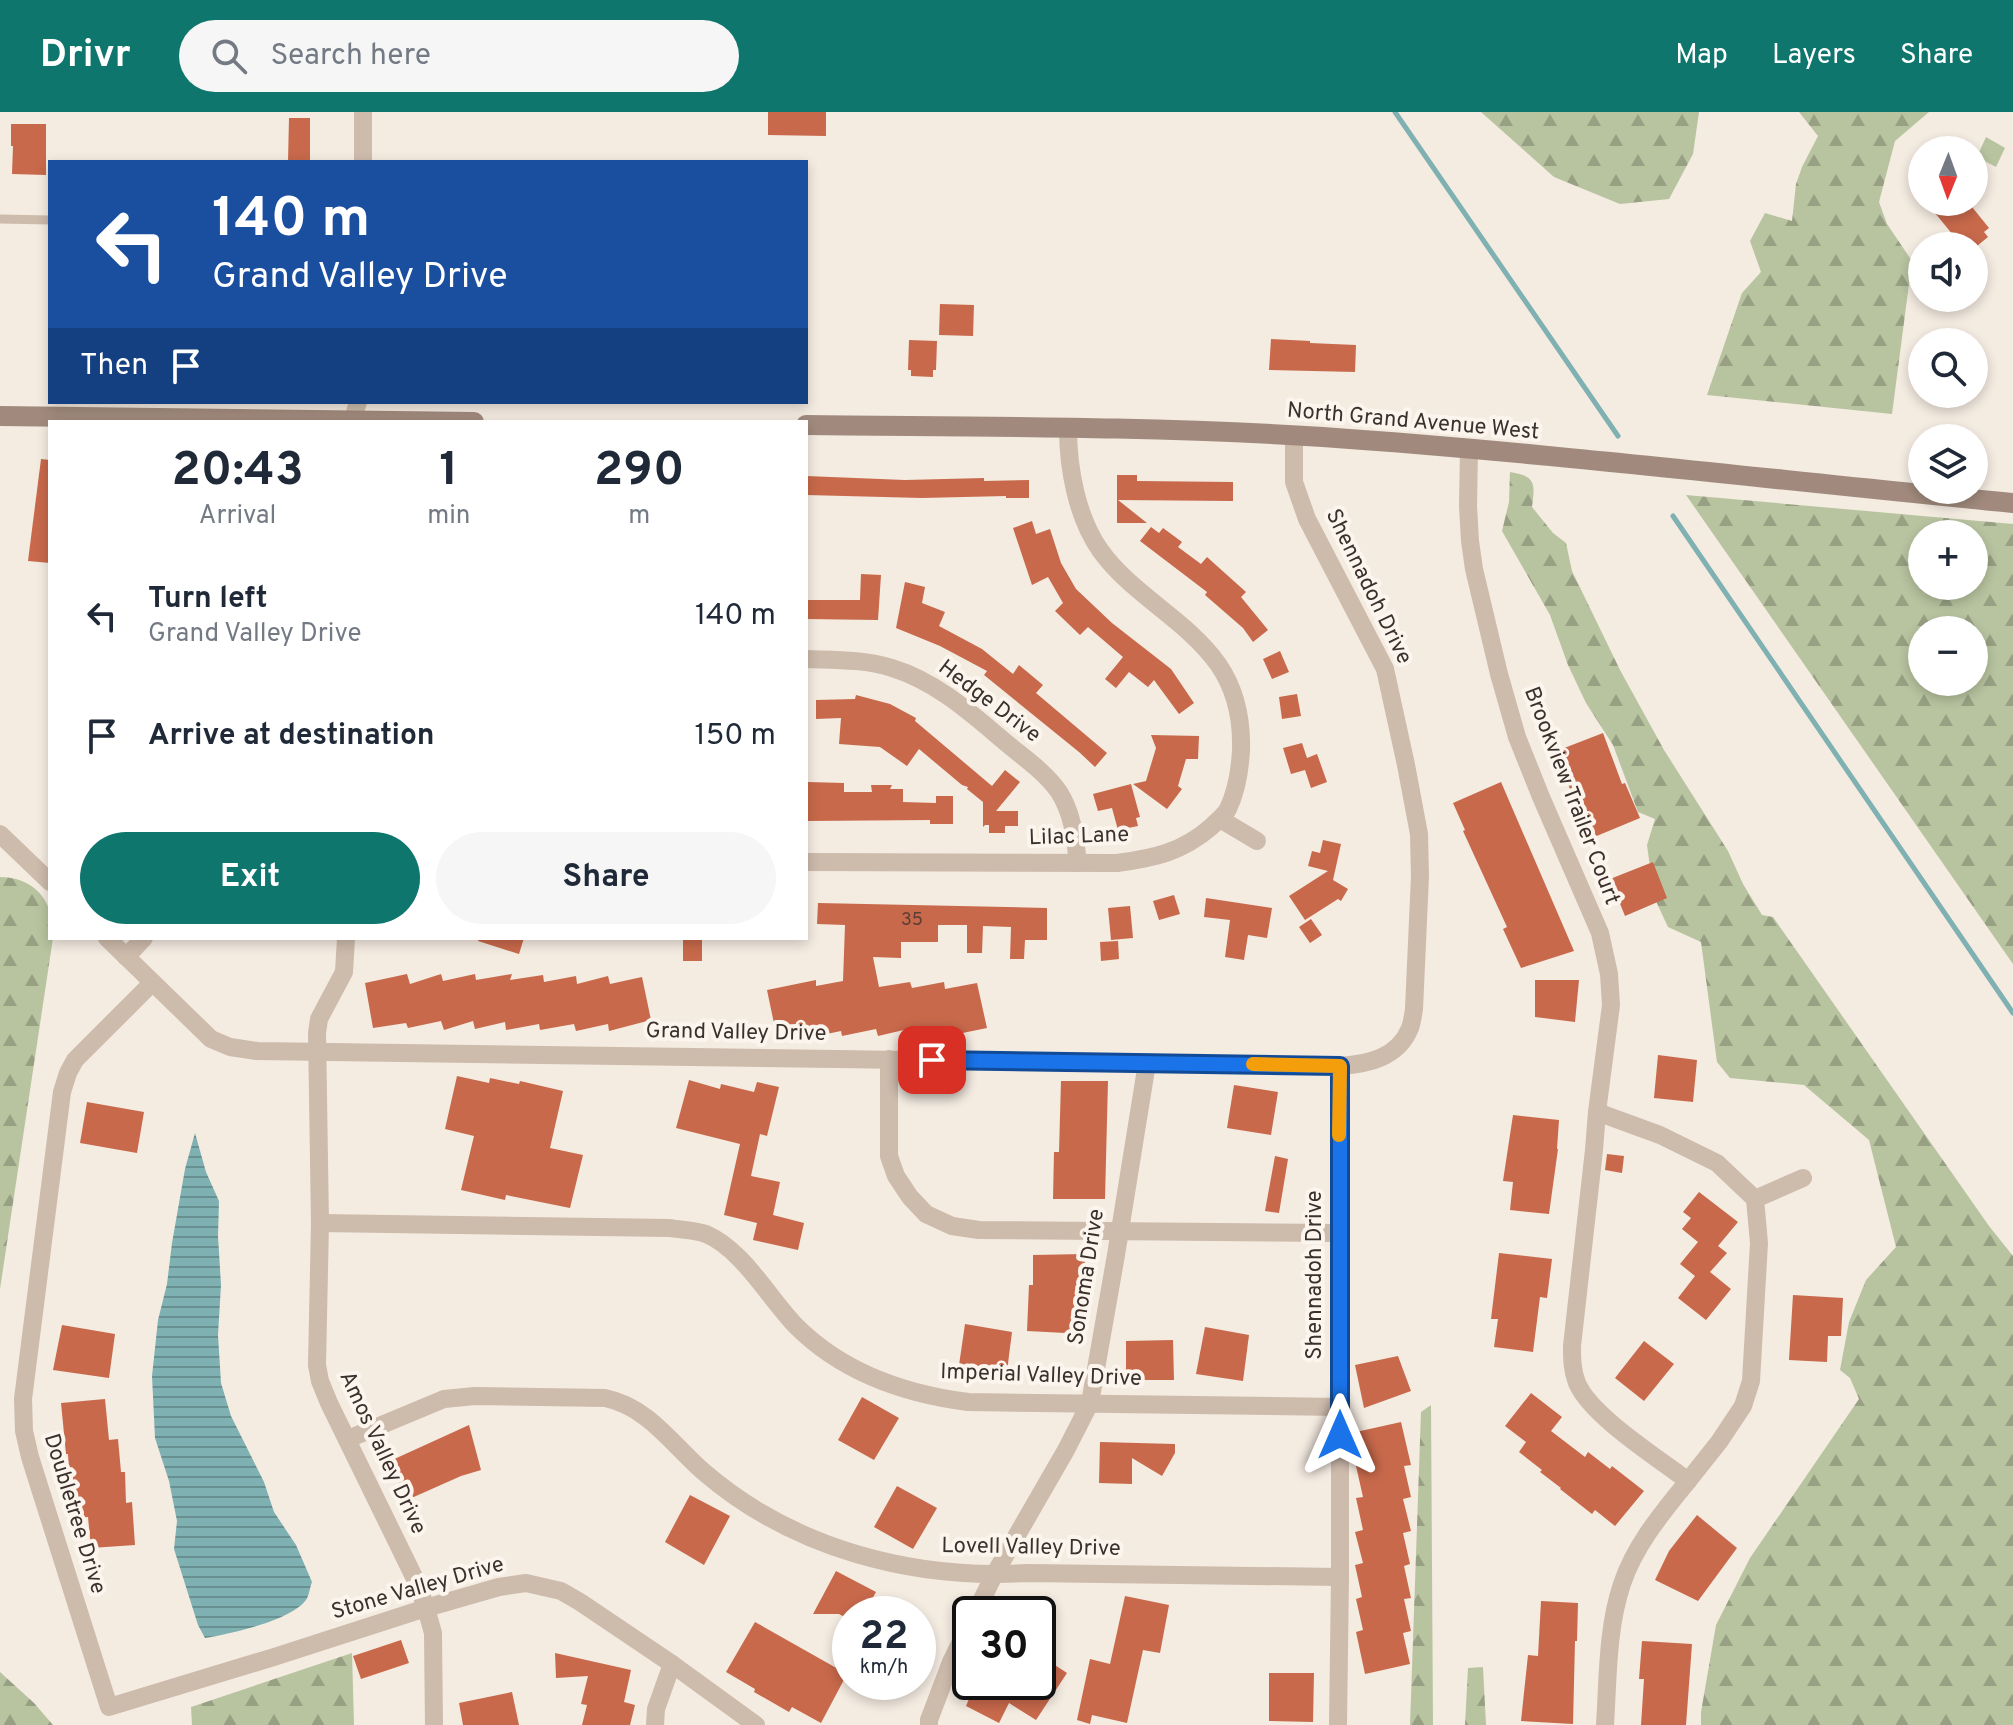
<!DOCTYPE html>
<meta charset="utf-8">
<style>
:root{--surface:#fff;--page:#f6f6f7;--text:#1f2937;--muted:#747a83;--accent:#0f766e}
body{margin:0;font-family:Overpass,sans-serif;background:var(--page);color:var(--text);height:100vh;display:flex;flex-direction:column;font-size:30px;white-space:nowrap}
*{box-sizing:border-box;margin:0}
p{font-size:26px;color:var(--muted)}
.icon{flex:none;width:44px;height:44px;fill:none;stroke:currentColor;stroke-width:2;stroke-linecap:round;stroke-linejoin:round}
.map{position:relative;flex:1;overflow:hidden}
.panel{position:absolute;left:48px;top:308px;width:760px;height:520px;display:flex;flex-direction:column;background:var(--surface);border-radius:0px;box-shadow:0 4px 12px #0003}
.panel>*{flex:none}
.guide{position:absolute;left:48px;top:48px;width:760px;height:244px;border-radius:0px;box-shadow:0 4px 12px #0003;background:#1a4fa0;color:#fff;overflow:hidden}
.needle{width:52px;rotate:181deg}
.fabs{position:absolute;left:1908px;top:24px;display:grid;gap:16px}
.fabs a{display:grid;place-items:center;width:80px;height:80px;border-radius:50%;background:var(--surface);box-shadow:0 4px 12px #0003;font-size:40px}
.speed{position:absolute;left:832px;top:1484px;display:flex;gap:16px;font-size:40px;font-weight:700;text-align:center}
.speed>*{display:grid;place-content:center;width:104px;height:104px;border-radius:50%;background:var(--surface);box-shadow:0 4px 12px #0003;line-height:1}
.speed small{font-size:20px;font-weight:400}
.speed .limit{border:4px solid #111;border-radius:12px;background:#fff;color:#111}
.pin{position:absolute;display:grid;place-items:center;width:68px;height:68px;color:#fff;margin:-34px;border-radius:16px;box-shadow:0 4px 12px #0006}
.me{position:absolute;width:88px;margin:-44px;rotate:0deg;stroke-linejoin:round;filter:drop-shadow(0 0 6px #0008)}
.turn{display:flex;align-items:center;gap:28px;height:168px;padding:0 32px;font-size:36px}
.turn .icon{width:104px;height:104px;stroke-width:2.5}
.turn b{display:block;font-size:56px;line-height:68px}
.then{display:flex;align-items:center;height:76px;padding:0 32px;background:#0003;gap:16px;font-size:30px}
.eta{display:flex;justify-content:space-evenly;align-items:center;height:136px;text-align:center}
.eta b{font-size:48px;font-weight:700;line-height:56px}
.primary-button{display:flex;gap:16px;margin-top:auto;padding:16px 32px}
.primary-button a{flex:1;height:92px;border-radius:48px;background:var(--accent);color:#fff;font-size:32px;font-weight:700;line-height:92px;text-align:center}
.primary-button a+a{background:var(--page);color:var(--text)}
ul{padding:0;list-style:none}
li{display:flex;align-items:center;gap:24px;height:120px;padding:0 32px}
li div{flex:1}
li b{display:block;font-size:30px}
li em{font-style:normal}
header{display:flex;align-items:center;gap:48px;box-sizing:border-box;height:112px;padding:0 40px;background:var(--accent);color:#fff}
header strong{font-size:38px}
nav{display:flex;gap:44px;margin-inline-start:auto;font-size:28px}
.search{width:560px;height:72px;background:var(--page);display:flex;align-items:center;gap:20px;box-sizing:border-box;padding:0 28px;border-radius:44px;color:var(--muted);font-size:30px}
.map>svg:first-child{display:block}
</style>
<header>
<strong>Drivr</strong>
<div class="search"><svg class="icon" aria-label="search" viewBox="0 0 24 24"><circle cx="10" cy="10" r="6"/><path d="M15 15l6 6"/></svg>Search here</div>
<nav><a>Map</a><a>Layers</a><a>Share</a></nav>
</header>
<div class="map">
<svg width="2013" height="1613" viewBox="0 0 2013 1613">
<defs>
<pattern id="forest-firs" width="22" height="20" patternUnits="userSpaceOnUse" patternTransform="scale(2)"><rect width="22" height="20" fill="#b8c4a0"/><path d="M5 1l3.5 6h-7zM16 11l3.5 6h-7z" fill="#97a083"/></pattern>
<pattern id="water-rules" width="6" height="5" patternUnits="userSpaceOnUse" patternTransform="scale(2)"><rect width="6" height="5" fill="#7fb0b2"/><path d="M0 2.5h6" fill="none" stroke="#699091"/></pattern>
</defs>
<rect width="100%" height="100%" fill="#f4ebe1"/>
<g fill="url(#forest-firs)" fill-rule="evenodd">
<path d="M1481 0H1699L1693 42 1669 87 1620 92 1554 65Z"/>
<path d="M1799 0H1929L1895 29 1879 90 1887 112 1912 149 1892 302 1707 283 1742 181 1761 160 1750 129 1765 101 1792 109 1796 72 1802 55 1818 24Z"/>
<path d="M1510 360C1536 364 1535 371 1532 395L1553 421 1566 431 1572 459 1620 558 1664 638 1728 739 1743 772 1762 803 1773 805 1989 1114 2013 1144V1613H1701V1600L1716 1513 1750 1446 1859 1287 1850 1266 1840 1258 1849 1210 1866 1168 1896 1135 1869 1028 1804 973 1730 966 1717 950 1701 830 1668 815 1654 785 1647 733 1655 707 1638 700 1613 633 1586 591 1568 553 1550 503 1502 419 1509 390Z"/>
<path d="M1686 383 2013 412V852ZM1922 422H1974V474H1922ZM1922 518H1974V570H1922Z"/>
<path d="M0 765C22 765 43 776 50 800 52 807 50 818 50 826H53L0 1177Z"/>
<path d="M1431 1293 1433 1613H1410L1421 1300Z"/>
<path d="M352 1541 354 1613H192L191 1595Z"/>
<path d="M1483 1555 1486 1613H1465L1468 1556Z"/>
<path d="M0 1560 34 1591 53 1613H0Z"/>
</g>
<path fill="#b8c4a0" d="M1986 25 2005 36 1996 55 1977 45Z"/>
<path fill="url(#water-rules)" d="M195 1021 206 1060 219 1089 218 1124 221 1173 218 1223 221 1271 231 1304 264 1370 274 1400 296 1433 312 1470C310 1475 309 1484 306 1488 290 1509 230 1522 205 1526L198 1513 174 1437 177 1409 169 1369 155 1326 152 1264 158 1208 167 1172 172 1131 185 1057Z"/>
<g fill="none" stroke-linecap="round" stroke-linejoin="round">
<g stroke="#7fb0b2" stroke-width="5">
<path d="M1395 0 1618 324"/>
<path d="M1673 404 2013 901"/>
</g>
</g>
<g fill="#c8694b">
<path d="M768 0H826V24L768 23Z"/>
<path d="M289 6H310V50H288Z"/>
<path d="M11 12H46V63L12 62 13 34H11Z"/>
<path d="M1926 90H1968L1989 116 1984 120 1988 125 1977 134H1962Z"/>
<path d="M940 192 974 193 973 224 939 223Z"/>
<path d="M1271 227 1310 229V231L1356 233 1355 260 1269 258Z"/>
<path d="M909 228 937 229 936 258H933V265L911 264V258H908Z"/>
<path d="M41 347 50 348V451L28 449Z"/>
<path d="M1117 363H1137V369L1233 370V389L1118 388 1147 411H1117Z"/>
<path d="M806 364 905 368 984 366V369L1029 368V386H1006V384L922 386 806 383Z"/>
<path d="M1032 409 1036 422 1050 417 1061 451 1076 477 1112 511 1171 557 1194 591 1179 602 1154 568 1148 575 1129 560 1116 576 1105 567 1123 545 1088 515 1080 523 1055 499 1063 491 1048 465 1032 473 1013 416Z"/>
<path d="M1151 415 1159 421 1163 416 1182 430 1178 435 1201 452 1207 445 1246 480 1241 485 1268 518 1253 530 1243 516 1205 483 1207 480 1140 429Z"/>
<path d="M861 462 881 463 878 508 806 507V488H860Z"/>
<path d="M905 470 925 475 922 491 945 500 939 514 982 537 1013 562 1019 553 1043 573 1036 581 1107 641 1095 655 1079 640 984 563 987 559 940 534 896 516Z"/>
<path d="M1280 539 1289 560 1272 567 1263 547Z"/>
<path d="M1297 582 1301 604 1282 607 1279 585Z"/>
<path d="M856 583 890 592 916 606 915 609 992 674 1005 658 1020 670 996 699H1018V714H1005V721H989V713H985L983 715V690L967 677 968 675 962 673 919 637 907 654 880 635 839 632 841 606 816 607V588L855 587Z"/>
<path d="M1603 621 1622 672 1625 671 1640 706 1587 728 1582 716 1586 714 1554 640Z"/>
<path d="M1151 623 1199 624 1198 647H1186L1178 674 1182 677 1167 697 1133 672 1146 669 1156 636Z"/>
<path d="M1302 631 1307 646 1317 642 1327 670 1311 676 1305 658 1291 662 1283 636Z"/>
<path d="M808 670 844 671V680H872L871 673H892L890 677H903V690L936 691V684H953V712H930V708L807 709Z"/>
<path d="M1501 670 1574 839 1521 856 1503 817 1507 815 1463 719 1465 718 1453 691Z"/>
<path d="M1131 672 1140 705 1136 706 1138 714 1118 718 1112 696 1098 699 1093 682Z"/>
<path d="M1323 728 1341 732 1333 768 1348 777 1341 789 1338 787 1305 808 1289 784 1328 759 1308 754 1312 739 1320 741Z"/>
<path d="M1653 750 1667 786 1625 804 1610 767Z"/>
<path d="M1174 783 1180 802 1159 808 1153 789Z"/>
<path d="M1206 786 1272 796 1267 826 1248 823 1244 848 1225 845 1230 808 1204 805Z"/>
<path d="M818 791 1047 796V828H1025L1024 847H1010L1011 815 983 814 982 841H967V813H938V830H901V846L873 845 879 875 910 870 912 876 944 870 945 877 977 871 987 916 943 925 941 919 910 925 908 917 878 924 876 917 842 924 841 919 812 925 810 914 776 921 767 878 816 868V874L843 869 845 813 817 812Z"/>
<path d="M1130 794 1133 826 1111 828 1108 796Z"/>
<path d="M1311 807 1322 823 1310 831 1299 815Z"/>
<path d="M479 826H524L519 842 478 829Z"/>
<path d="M683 827 702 828V849H683Z"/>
<path d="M1118 829 1119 847 1101 849 1100 830Z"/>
<path d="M407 862 410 872 441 862 443 869 475 862 476 868 512 862 510 868 543 863 544 870 576 864 577 872 608 864 610 872 642 865 651 908 609 919 608 912 576 919 574 912 540 918 539 912 506 918 505 910 475 917 473 909 444 918 441 909 408 916 406 911 373 916 365 871Z"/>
<path d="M1535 868H1579L1575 910 1535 905Z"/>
<path d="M1658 943 1697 948 1693 990 1654 986Z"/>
<path d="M457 964 489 971 490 966 519 972 520 969 563 979 550 1036 583 1043 570 1096 506 1083 505 1088 461 1078 474 1024 445 1017Z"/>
<path d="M689 968 720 977 721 972 754 980 757 970 779 975 767 1024 760 1022 751 1064 780 1070 773 1103 804 1111 798 1138 753 1128 757 1111 724 1103 740 1032 676 1016Z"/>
<path d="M1061 969H1108L1105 1087H1053L1054 1040H1059Z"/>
<path d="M1234 973 1278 980 1271 1023 1227 1016Z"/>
<path d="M87 990 144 1000 137 1041 80 1031Z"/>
<path d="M1513 1003 1559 1008 1557 1037H1558L1549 1102 1510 1098 1513 1070 1503 1069Z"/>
<path d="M1607 1042 1624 1044 1622 1061 1605 1058Z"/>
<path d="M1275 1044 1288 1047 1279 1101 1265 1099Z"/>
<path d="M1699 1080 1738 1110 1718 1134 1727 1141 1710 1160 1731 1177 1706 1208 1678 1186 1695 1164 1680 1152 1698 1130 1682 1117 1691 1106 1683 1100Z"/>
<path d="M1499 1141 1552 1147 1547 1186 1540 1185 1533 1240 1494 1235 1498 1207H1491Z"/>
<path d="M1085 1142V1222L1027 1219 1029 1173H1033V1143Z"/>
<path d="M1793 1183 1843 1186 1841 1224H1828L1827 1250 1789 1248Z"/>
<path d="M965 1212 1012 1220 1006 1267 958 1260Z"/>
<path d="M62 1213 115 1222 109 1266 53 1258Z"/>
<path d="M1205 1215 1249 1223 1243 1269 1196 1262Z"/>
<path d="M1173 1228 1174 1268H1126V1229Z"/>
<path d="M1644 1229 1674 1252 1644 1289 1615 1266Z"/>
<path d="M1398 1244 1411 1279 1364 1296 1355 1253Z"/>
<path d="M1531 1281 1562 1305 1551 1319 1585 1345 1588 1340 1610 1357 1612 1354 1644 1379 1615 1414 1595 1398 1592 1402 1560 1377 1561 1376 1540 1360 1542 1358 1519 1340 1526 1330 1505 1314Z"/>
<path d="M862 1285 899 1306 874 1348 838 1328Z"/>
<path d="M105 1287 109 1328 118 1327 121 1360H125L126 1391 132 1390 135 1433 91 1436 88 1405 77 1406 74 1373 70 1374 68 1342H66L61 1291Z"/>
<path d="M1401 1310 1411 1353 1404 1354 1411 1385 1403 1387 1411 1419 1403 1421 1410 1452 1404 1454 1411 1486 1404 1487 1411 1519 1403 1521 1410 1552 1365 1562 1356 1520 1363 1518 1356 1487 1362 1485 1355 1453 1363 1451 1355 1420 1363 1418 1356 1386 1363 1385 1356 1354 1363 1352 1356 1320Z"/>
<path d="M469 1313 481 1358 461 1364 407 1388 390 1349Z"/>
<path d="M1100 1330 1175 1332V1341L1162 1364 1132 1346V1372L1099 1371Z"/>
<path d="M897 1374 937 1396 913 1437 874 1415Z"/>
<path d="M690 1383 730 1404 704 1453 665 1430Z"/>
<path d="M1697 1403 1737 1436 1698 1489 1655 1468 1669 1439Z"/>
<path d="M836 1459 876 1480 864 1502H850V1508L839 1502H813Z"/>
<path d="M1125 1484 1169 1493 1160 1541 1143 1538 1127 1611 1092 1603 1090 1612 1077 1608 1090 1547 1110 1552Z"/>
<path d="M1541 1489 1578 1491 1577 1529H1575L1573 1612 1521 1609 1528 1543 1538 1544Z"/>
<path d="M1038 1497 1054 1506 1038 1534Z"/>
<path d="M755 1510 847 1562 821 1611 792 1595 789 1600 754 1580 755 1577 726 1560Z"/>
<path d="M401 1528 409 1551 361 1567 353 1544Z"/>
<path d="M1642 1529 1692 1532 1686 1613H1641L1644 1567H1639Z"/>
<path d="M555 1541 631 1558 624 1590 635 1593 630 1613H582L587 1593 581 1592 588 1564 556 1566Z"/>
<path d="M1038 1542 1067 1561 1036 1608 1009 1591 999 1611 966 1594 976 1570H1038Z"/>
<path d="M1269 1561H1314L1313 1610 1269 1609Z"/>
<path d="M512 1580 519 1613H463L459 1591Z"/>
</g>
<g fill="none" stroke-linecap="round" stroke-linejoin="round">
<path stroke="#cdbbac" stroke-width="9" d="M0 107 50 108"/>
<g stroke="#cdbbac" stroke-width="18">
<path d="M363 0V50"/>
<path d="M352 310 358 290"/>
<path d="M1469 337 1468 394 1470 429 1474 457 1499 562 1517 625 1541 685 1600 821 1609 862 1611 893 1597 1000 1594 1038 1572 1234C1572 1247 1572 1258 1577 1271 1591 1304 1658 1346 1688 1369 1662 1401 1635 1433 1622 1472 1607 1516 1608 1567 1605 1613"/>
<path d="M806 547C834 548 864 547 892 556 938 570 974 604 1010 634 1027 648 1047 662 1059 680 1073 702 1075 726 1078 751"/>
<path d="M1220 707 1257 729"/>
<path d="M0 722 50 770"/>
<path d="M806 750 1117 751C1155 746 1182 740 1211 715 1217 709 1224 704 1228 697 1237 678 1240 658 1241 638 1242 606 1236 578 1218 552 1186 507 1132 483 1100 438 1077 405 1068 357 1068 316"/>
<path d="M107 826 211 927 230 935 257 939 1340 954C1368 952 1398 946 1410 916 1412 911 1413 903 1414 897L1420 764 1419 722 1406 653 1385 557 1307 407 1294 370V324"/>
<path d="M346 826 344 860 319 907 317 921 320 1111 317 1253 320 1269 329 1291 417 1471 426 1496 433 1521 434 1613"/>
<path d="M126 845 144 826"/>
<path d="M152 871 75 948 68 961 62 980 23 1287 24 1319 30 1345 109 1595 274 1545 426 1496 499 1475 526 1471 561 1479 580 1490 672 1552 756 1613"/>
<path d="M889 947V1044L896 1064 910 1085 926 1102 952 1114 979 1118 1339 1121"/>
<path d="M1597 1000 1660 1023 1717 1051 1755 1087 1759 1131 1751 1269 1743 1294 1719 1330 1688 1369"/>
<path d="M1755 1087 1803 1066"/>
<path d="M320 1111 670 1116C681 1118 695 1118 706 1122 742 1137 769 1186 796 1214 842 1260 905 1282 968 1290L1340 1295"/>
<path d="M348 1327 444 1287 475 1284 605 1286C649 1295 673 1334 705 1361 794 1437 913 1468 1028 1461L1340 1465"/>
<path d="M975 1502 994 1463 1066 1338 1090 1291 1116 1143 1147 951"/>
<path d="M655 1613 656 1597 672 1552"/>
<path d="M929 1613V1608L951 1550 970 1511"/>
<path d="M1338 1613 1340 1465V954"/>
</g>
<g stroke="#a18a7d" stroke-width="20">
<path d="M0 304 474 310"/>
<path d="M806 313C978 315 1151 314 1323 325 1553 341 1783 369 2013 391"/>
</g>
</g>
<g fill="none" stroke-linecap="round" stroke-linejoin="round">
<g stroke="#114b97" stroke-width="20">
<path id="route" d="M932 948 1340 954V1323"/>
</g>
<use href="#route" stroke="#1a73e8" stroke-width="14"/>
<path stroke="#f59e0b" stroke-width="14" d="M1253 952 1340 954 1339 1023"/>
</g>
<g text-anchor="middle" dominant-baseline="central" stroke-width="8" stroke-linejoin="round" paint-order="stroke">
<g font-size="18" fill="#5e3e33">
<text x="912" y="808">35</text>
</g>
<g font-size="22" fill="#3b302b" stroke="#fbf5ee">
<text transform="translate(1413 310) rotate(5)">North Grand Avenue West</text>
<text transform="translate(1368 475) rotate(64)">Shennadoh Drive</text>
<text transform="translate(989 590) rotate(37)">Hedge Drive</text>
<text transform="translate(1571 684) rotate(69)">Brookview Trailer Court</text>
<text transform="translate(1079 725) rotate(-2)">Lilac Lane</text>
<text transform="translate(736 921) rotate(1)">Grand Valley Drive</text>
<text transform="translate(1315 1163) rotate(-90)">Shennadoh Drive</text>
<text transform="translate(1087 1165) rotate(-81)">Sonoma Drive</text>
<text transform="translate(1041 1264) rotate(2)">Imperial Valley Drive</text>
<text transform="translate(382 1341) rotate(65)">Amos Valley Drive</text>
<text transform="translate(74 1402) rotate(73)">Doubletree Drive</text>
<text transform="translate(1031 1436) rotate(1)">Lovell Valley Drive</text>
<text transform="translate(418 1477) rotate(-16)">Stone Valley Drive</text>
</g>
</g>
</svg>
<div class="fabs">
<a><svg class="needle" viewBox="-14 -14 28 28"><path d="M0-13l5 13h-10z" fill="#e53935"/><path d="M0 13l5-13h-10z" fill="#747a83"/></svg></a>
<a><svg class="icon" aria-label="sound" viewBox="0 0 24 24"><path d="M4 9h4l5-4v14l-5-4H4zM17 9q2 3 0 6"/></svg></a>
<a><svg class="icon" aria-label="search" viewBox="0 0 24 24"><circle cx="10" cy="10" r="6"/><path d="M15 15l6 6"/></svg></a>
<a><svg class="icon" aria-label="layers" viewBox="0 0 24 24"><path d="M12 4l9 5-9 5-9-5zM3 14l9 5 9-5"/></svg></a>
<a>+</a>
<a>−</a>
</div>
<div class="speed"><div>22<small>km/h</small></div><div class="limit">30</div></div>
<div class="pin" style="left:932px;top:948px;background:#d93025"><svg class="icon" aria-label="arrive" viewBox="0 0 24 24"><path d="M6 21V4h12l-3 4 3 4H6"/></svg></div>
<svg class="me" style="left:1340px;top:1323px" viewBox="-20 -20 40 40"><path d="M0-17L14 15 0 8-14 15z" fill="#1a73e8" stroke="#fff" stroke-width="4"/></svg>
<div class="guide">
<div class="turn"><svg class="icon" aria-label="left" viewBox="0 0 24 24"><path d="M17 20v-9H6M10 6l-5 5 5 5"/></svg><div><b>140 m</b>Grand Valley Drive</div></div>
<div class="then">Then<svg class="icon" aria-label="arrive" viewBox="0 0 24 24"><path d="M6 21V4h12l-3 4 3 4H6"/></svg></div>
</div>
<section class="panel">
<div class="eta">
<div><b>20:43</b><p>Arrival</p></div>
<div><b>1</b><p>min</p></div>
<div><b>290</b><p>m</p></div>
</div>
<ul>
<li><svg class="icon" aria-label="left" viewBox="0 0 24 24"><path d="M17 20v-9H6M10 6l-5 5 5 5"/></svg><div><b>Turn left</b><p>Grand Valley Drive</p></div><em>140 m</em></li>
<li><svg class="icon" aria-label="arrive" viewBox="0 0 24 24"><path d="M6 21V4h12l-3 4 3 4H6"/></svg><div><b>Arrive at destination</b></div><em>150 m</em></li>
</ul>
<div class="primary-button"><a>Exit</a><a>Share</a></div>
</section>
</div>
